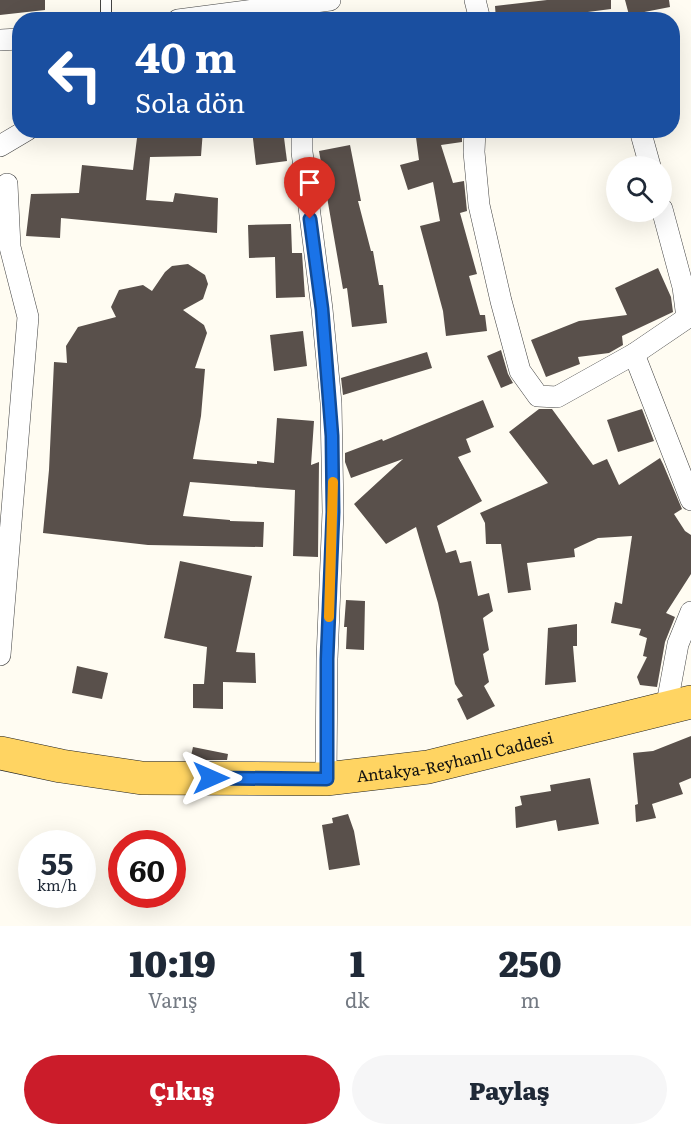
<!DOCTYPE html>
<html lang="tr">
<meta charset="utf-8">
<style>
:root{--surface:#fff;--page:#f6f6f7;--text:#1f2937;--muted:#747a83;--accent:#cb1c2a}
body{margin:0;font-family:Literata,serif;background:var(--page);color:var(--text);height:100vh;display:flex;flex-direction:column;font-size:22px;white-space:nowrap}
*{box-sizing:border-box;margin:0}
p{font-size:20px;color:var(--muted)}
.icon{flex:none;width:33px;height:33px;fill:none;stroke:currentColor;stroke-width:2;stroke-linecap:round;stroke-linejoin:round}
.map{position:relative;height:926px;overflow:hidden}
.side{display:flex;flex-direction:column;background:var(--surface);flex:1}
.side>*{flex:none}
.guide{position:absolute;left:12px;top:12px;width:668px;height:126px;border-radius:24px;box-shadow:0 6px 24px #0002;background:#1a4fa0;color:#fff;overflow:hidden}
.controls{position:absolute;left:606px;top:156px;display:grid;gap:12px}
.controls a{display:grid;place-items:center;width:66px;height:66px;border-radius:50%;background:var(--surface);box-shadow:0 6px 24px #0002;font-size:30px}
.speed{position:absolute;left:18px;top:830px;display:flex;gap:12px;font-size:30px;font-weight:700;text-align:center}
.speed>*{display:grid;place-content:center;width:78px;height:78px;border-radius:50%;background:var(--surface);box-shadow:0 6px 24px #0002;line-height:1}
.speed small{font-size:15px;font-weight:400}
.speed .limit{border:9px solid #d22;background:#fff;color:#111}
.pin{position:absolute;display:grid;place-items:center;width:51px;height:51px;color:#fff;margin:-62px -26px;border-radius:50% 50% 50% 0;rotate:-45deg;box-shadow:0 0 6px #0007}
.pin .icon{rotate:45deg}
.me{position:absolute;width:66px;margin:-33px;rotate:90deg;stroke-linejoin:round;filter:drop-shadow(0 0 4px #0008)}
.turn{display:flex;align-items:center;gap:21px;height:126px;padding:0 24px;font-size:27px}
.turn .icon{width:78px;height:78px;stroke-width:2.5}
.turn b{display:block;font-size:42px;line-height:51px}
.eta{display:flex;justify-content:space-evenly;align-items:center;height:102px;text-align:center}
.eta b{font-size:36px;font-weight:800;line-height:42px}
.primary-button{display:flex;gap:12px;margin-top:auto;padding:12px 24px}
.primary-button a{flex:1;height:69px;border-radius:36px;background:var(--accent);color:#fff;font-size:24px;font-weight:800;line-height:69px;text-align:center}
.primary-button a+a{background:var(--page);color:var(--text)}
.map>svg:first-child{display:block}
</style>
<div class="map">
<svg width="691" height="926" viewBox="0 0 691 926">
<rect width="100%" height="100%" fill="#fffcf2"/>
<g fill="#59504b">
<path d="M0 0H45V10L0 15Z"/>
<path d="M547 0H611V9L580 13 581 20H496L495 6Z"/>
<path d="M625 0H669L670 7 629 15Z"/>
<path d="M138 130H203L201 156 150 157 146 200 173 202 175 193 218 198 217 233 61 218 60 238 26 236 31 194 79 193 82 165 133 170Z"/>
<path d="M252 130H283L287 161 256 165Z"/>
<path d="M415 130H462V142L441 145 453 183 464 181 467 211 460 213 477 274 469 276 480 315H485L487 331 446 336 443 311 420 226 440 221 433 182 408 190 400 165 419 160Z"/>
<path d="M350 145 361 201H358L371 251H373L379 285H383L387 323 352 327 347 288 343 289 319 151Z"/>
<path d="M291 224 292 253H302L305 297 276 298 275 257 249 258 248 225Z"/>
<path d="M188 264 205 275 208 284 203 299 183 310 204 325 207 333 195 368 205 369 201 416 193 459 257 464V461L274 463 277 418 314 421 311 465 319 462 318 557 293 556 295 490 190 482 183 516 230 520V521L264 522 263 547 148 545 43 533 49 470 54 362 67 363 66 346 78 327 116 317 111 307 119 290 143 285 152 291 165 272 172 266Z"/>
<path d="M658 268 671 297 673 312 622 336 623 345 609 353 578 357 580 364 546 377 531 340 579 321 627 315 615 288Z"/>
<path d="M303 331 307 366 274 371 270 335Z"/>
<path d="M501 350 508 374 513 383 501 388 487 356Z"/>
<path d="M427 352 432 368 343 395 341 378Z"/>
<path d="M483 400 494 427 466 439 471 452 458 457 482 501 437 526 446 553 456 550 460 563 471 561 478 596 489 593 493 611 483 618 489 650 483 654 489 682 484 686 495 706 467 720 457 699 463 696 455 684 438 603 416 527 386 544 354 504 403 459 351 478 345 462V453L382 439 383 441Z"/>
<path d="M539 409H552L593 465 607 459 619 485 660 458 663 464 682 509 674 514 685 531 691 535V574L666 613 675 617 665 642 657 687 640 685 637 677 647 657 643 656 647 638 639 635 641 629 611 623 615 602 622 604 632 536 598 538 574 549 575 557 527 563 531 590 508 593 501 544H486L485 523 480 513 548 483 509 432Z"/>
<path d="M642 409 654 441 618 452 607 420Z"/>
<path d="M180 561 252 576 236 652 255 653 256 683 223 682V709L193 708V684H204L207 647 164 638Z"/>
<path d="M346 600 365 601 364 650 346 649 347 627H344Z"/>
<path d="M577 624V646H573L576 682 545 685 548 628Z"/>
<path d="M77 666 108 673 102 699 72 693Z"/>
<path d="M691 736V778L679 783 683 794 652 804 656 818 636 822 635 805 638 804 633 753 653 751Z"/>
<path d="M193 747 228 754 227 760H190Z"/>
<path d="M590 778 599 824 558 831 556 820 516 828 515 807 522 805 520 796 551 791 550 785Z"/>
<path d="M348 814 354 831 360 865 329 870 322 825 333 823 332 818Z"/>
</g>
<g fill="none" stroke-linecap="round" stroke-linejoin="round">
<g stroke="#434343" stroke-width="12">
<path id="service" d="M106 20V0"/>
</g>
<g stroke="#434343" stroke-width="22">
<g id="minor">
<path d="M475 0 480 20"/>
<path d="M178 20 330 0"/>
<path d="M0 40 20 39"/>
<path d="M302 130V152L322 309 331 403 333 512 327 659 326 779"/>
<path d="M475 130 474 152 479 205 501 301 520 371 538 396 557 397 634 354 687 318 683 287 662 209"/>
<path d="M640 130 650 166"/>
<path d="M0 146 27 130"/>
<path d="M634 354 691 500"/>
<path d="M0 655 28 317 10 247 7 184"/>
<path d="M666 709 678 644 691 612"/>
</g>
</g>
<g stroke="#212121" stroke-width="34">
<g id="primary">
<path id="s1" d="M0 753 61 766 142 778 326 779 428 767 691 702"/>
</g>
</g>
<use href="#service" stroke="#fff" stroke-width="10"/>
<use href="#minor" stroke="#fff" stroke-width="21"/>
<use href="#primary" stroke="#ffd462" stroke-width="33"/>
</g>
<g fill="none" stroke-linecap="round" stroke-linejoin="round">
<g stroke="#114b97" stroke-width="15">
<path id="route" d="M211 778 327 779V659L333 512 332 436 322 309 310 219"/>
</g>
<use href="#route" stroke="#1a73e8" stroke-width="10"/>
<path stroke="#f59e0b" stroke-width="10" d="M329 617 333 482"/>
</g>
<g text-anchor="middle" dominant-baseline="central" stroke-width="6" stroke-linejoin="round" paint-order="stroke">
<g font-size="16" fill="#101010" stroke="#fff">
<text stroke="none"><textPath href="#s1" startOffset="459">Antakya-Reyhanlı Caddesi</textPath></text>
</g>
</g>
</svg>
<div class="controls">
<a><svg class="icon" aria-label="search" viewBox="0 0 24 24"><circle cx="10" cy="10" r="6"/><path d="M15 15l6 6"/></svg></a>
</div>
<div class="speed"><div>55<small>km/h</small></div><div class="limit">60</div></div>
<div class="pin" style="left:310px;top:219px;background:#d93025"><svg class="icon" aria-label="arrive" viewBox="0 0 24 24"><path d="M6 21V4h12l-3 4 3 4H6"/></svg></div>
<svg class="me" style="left:211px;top:778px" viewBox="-20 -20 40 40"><path d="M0-17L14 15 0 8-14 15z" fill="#1a73e8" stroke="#fff" stroke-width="4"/></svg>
<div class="guide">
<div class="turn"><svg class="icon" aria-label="left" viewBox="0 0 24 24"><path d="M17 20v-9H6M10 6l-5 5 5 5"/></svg><div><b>40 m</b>Sola dön</div></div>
</div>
</div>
<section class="side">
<div class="eta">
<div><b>10:19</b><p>Varış</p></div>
<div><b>1</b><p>dk</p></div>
<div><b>250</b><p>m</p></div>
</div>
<div class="primary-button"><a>Çıkış</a><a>Paylaş</a></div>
</section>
